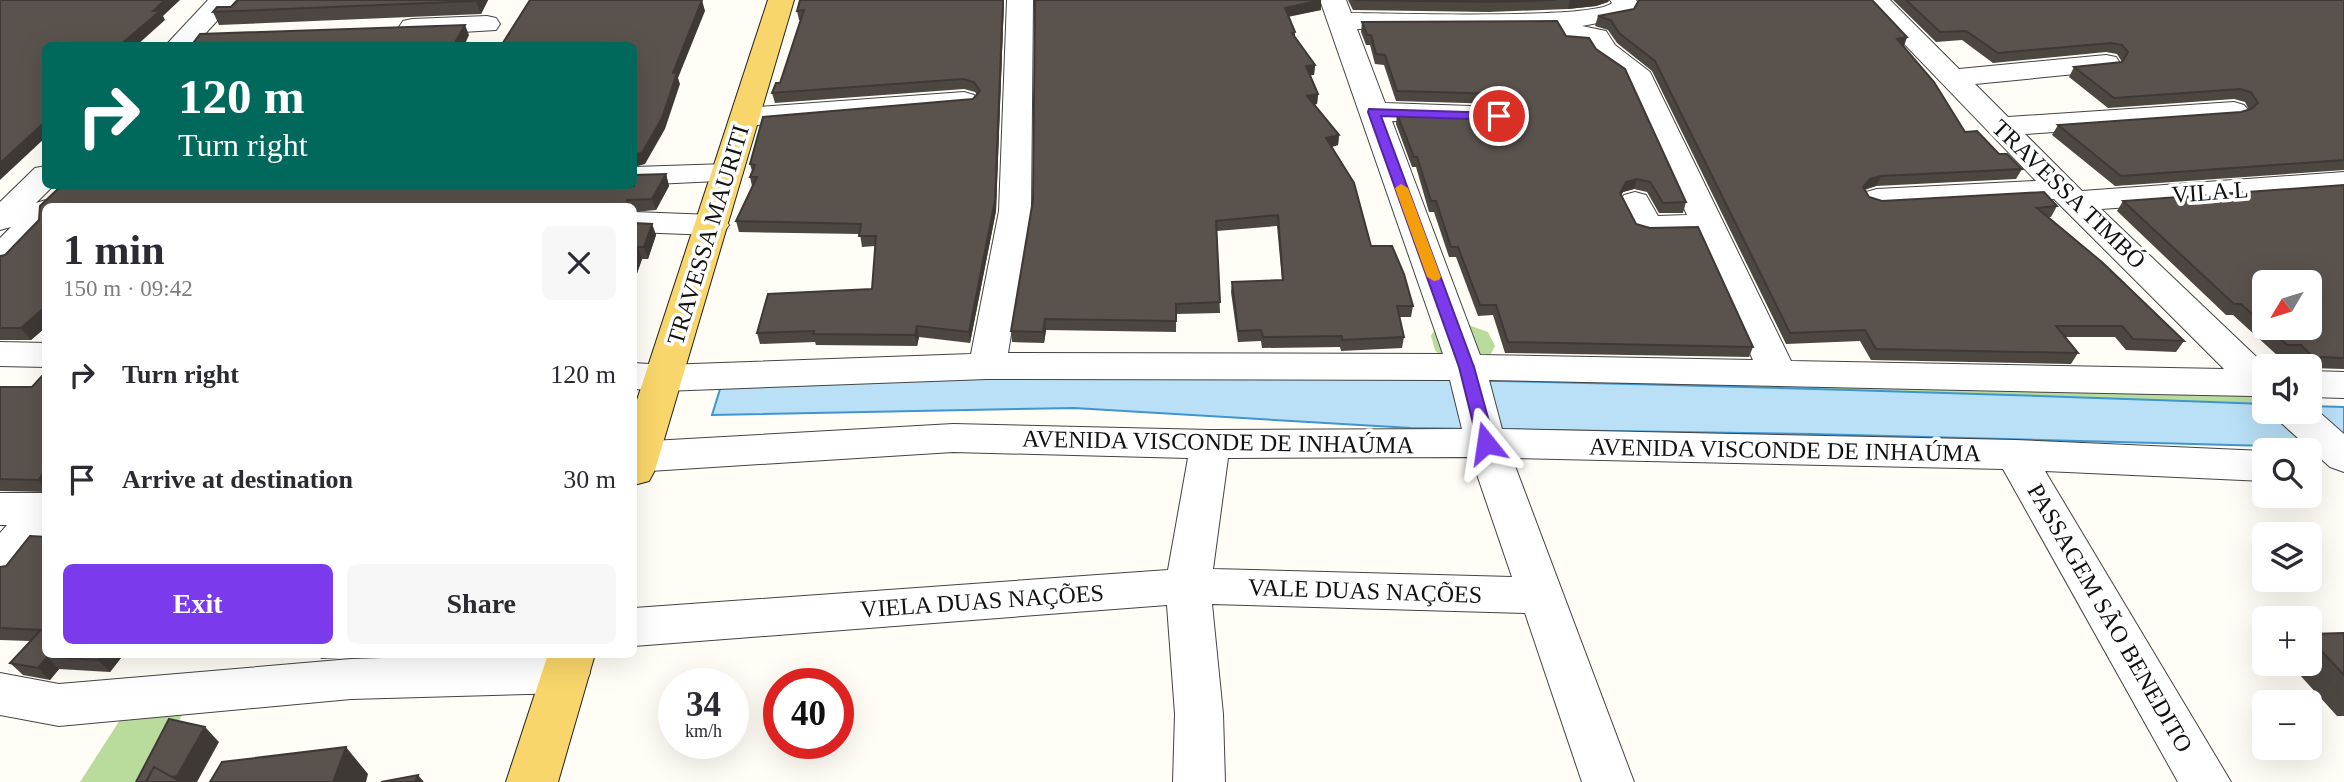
<!DOCTYPE html>
<meta charset="utf-8">
<style>
:root{--surface:#fff;--page:#f7f7f7;--text:#2b2b33;--muted:#7c7c81;--accent:#7c3aed}
body{margin:0;font-family:Georgia,serif;background:var(--page);color:var(--text);height:100vh;display:flex;flex-direction:column;font-size:26px;white-space:nowrap}
*{box-sizing:border-box;margin:0}
p{font-size:23px;color:var(--muted)}
.icon{flex:none;width:38px;height:38px;fill:none;stroke:currentColor;stroke-width:2;stroke-linecap:round;stroke-linejoin:round}
.map{position:relative;flex:1;overflow:hidden}
.sheet{position:absolute;left:42px;top:203px;width:595px;height:455px;display:flex;flex-direction:column;background:var(--surface);border-radius:10px;box-shadow:0 7px 28px #0002}
.sheet>*{flex:none}
.top-card{position:absolute;left:42px;top:42px;width:595px;height:147px;border-radius:10px;box-shadow:0 7px 28px #0002;background:#00695c;color:#fff;overflow:hidden}
.needle{width:46px;rotate:232deg}
.controls{position:absolute;left:2252px;top:270px;display:grid;gap:14px}
.controls a{display:grid;place-items:center;width:70px;height:70px;border-radius:10px;background:var(--surface);box-shadow:0 7px 28px #0002;font-size:35px}
.speed{position:absolute;left:658px;top:668px;display:flex;gap:14px;font-size:35px;font-weight:700;text-align:center}
.speed>*{display:grid;place-content:center;width:91px;height:91px;border-radius:50%;background:var(--surface);box-shadow:0 7px 28px #0002;line-height:1}
.speed small{font-size:18px;font-weight:400}
.speed .limit{border:10px solid #d22;background:#fff;color:#111}
.pin{position:absolute;display:grid;place-items:center;width:60px;height:60px;color:#fff;margin:-30px;border:4px solid #fff;border-radius:50%;box-shadow:0 2px 7px #0007}
.me{position:absolute;width:77px;margin:-38px;rotate:345deg;stroke-linejoin:round;filter:drop-shadow(0 0 5px #0008)}
.turn{display:flex;align-items:center;gap:24px;height:147px;padding:0 21px;font-size:32px}
.turn .icon{width:91px;height:91px;stroke-width:2.5}
.turn b{display:block;font-size:49px;line-height:60px}
.round{display:grid;place-items:center;flex:none;width:74px;height:74px;border-radius:10px;background:var(--page)}
.overview{display:flex;align-items:center;justify-content:space-between;height:119px;padding:0 21px}
h1{font-size:42px;font-weight:700;line-height:52px}
.button{display:flex;gap:14px;margin-top:auto;padding:14px 21px}
.button a{flex:1;height:80px;border-radius:10px;background:var(--accent);color:#fff;font-size:28px;font-weight:700;line-height:80px;text-align:center}
.button a+a{background:var(--page);color:var(--text)}
ul{padding:0;list-style:none}
li{display:flex;align-items:center;gap:21px;height:105px;padding:0 21px}
li div{flex:1}
li b{display:block;font-size:26px}
li em{font-style:normal}
.map>svg:first-child{display:block}
</style>
<div class="map">
<svg width="2344" height="782" viewBox="0 0 2344 782">
<rect width="100%" height="100%" fill="#fffdf5"/>
<g fill="#b9dc9c">
<path d="M1460 322 1488 332 1495 346 1489 358 1441 356 1435 350 1431 336C1437 324 1447 324 1460 322Z"/>
<path d="M1500 380 2241 386 2259 404Z"/>
<path d="M186 707 148 782H80L127 709Z"/>
</g>
<path fill="#b9e0f7" stroke="#3f96cf" stroke-width="2" d="M1066 374C1466 378 1865 389 2264 404V411H2310V406L2344 407V448L1812 434 1411 428 1074 408 712 415 721 386Z"/>
<g fill="none" stroke-linecap="round" stroke-linejoin="round">
<g stroke="#444" stroke-width="2">
<g id="minor">
<path d="M208 0H236L194 46H165Z"/>
<path d="M1007 0H1033L1031 211 1008 353 1443 354 1320 0H1346L1351 13C1389 13 1593 20 1612 3L1610 0H1636L1638 3 1629 17 1582 26 1606 31 1615 45 1650 72 1791 361 2224 369 2054 199 1877 209 1866 206 1861 199 1866 192 1877 189 2036 181 1862 0H1890L1959 69 2106 55 2116 57 2120 63 2116 69 2106 71 1975 84 2008 117 2234 102 2244 105 2249 111 2244 117 2234 120 2025 134 2082 191 2344 172V192L2101 209 2266 366 2264 399 2252 396 1489 380 1502 429 2015 440 2264 451V481L2045 471 2231 782H2178L2003 469 1512 458 1634 782H1582L1525 613 1212 604 1223 714 1225 782H1173L1175 714 1167 605 634 646V608L1168 570 1188 458 953 452 634 472V442L953 424 1210 430 1462 429 1450 380 987 379 664 391 634 389V363L664 365 971 354 999 211ZM1556 28 1564 43 1588 45 1595 57 1624 77 1687 215 1658 216 1646 195 1635 192 1624 195 1619 202 1635 233 1647 236 1696 235 1753 360 1480 355 1392 121 1499 125 1510 122 1514 116 1510 110 1499 107 1385 103 1357 29ZM1471 457 1512 577 1213 569 1228 458Z"/>
<path d="M487 16 496 18 500 24 496 30 412 35 403 33 399 27 403 21 412 19Z"/>
<path d="M964 92 974 95 979 101 974 107 745 126 734 123 730 117 734 111 745 108Z"/>
<path d="M727 164 738 166 743 173 738 180 634 185V167Z"/>
<path d="M46 166V186H53L36 203 46 200 60 206H46V230L12 265 0 268V238L11 227 0 230V202L35 168Z"/>
<path d="M634 212 712 215 724 218 729 225 724 232 712 235 634 232Z"/>
<path d="M0 342 46 343V367L0 366Z"/>
<path d="M2310 371 2344 372V398L2310 397Z"/>
<path d="M2310 404 2344 434V472L2330 467 2279 421 2274 411H2310Z"/>
<path d="M0 493H46V538L16 576 0 581V533L7 525H0Z"/>
<path d="M511 654H570L583 659 590 673 583 687 566 693 351 699 59 726 0 715V673L59 684 351 659Z"/>
</g>
</g>
<g stroke="#222" stroke-width="2">
<g id="major">
<path d="M768 0H794L655 470 649 481 634 485V409Z"/>
<path d="M548 654H595L558 782H506Z"/>
</g>
</g>
<use href="#minor" fill="#fff" fill-rule="evenodd"/>
<use href="#major" fill="#f9d66b" fill-rule="evenodd"/>
</g>
<g fill="#4d4742" fill-rule="evenodd">
<path d="M238 0H488L481 14 219 25 213 12 231 7Z"/>
<path d="M800 0H1004L996 211 970 343 919 337 917 346 816 345 815 342 760 344 757 333 872 289 875 246 862 247 860 234 739 232 736 221 752 186 750 177 752 171 750 164 973 99 977 95 975 92 964 89 775 103 772 93 780 83 800 20H799L797 11Z"/>
<path d="M1035 0 1321 10 1288 17 1295 32V37L1315 65 1314 75H1310L1318 94 1317 104 1314 105 1339 135 1338 145 1332 147 1371 246 1413 306 1411 317H1399L1404 337 1402 348 1341 351 1340 347 1262 348 1261 341 1238 342 1231 292 1232 282 1282 280 1277 226 1217 231 1220 313 1176 314V332L1046 330 1044 343 1012 342 1011 331 1033 200Z"/>
<path d="M1348 0H1609L1608 2 1596 6 1568 9 1489 12 1353 10Z"/>
<path d="M1638 0H1872L1907 37 1904 46 1965 132 2022 169 2016 179 1876 186 1865 190 1869 197 1882 201 2057 206 2051 217H2048L2184 341 2176 352 2126 350 2115 337H2065L2078 353 2071 364 1871 360 1860 341 1786 344 1652 71 1617 43 1608 30 1595 26 1598 16 1634 9 1638 1Z"/>
<path d="M1893 0H2344V170L2115 186 2052 135 2058 125 2241 112 2249 110 2245 102 2234 99 2108 108 2069 77 2074 67 2122 62 2117 54 2106 52 1993 63 1962 40 1936 42Z"/>
<path d="M1362 22 1566 36 1686 202 1683 213H1659L1647 192 1634 189 1623 192 1621 196 1636 224 1753 347 1749 357 1505 353 1493 315 1478 316 1456 257H1449L1434 212H1429L1416 167H1412L1396 124 1397 114 1501 118 1515 113 1511 107 1499 104 1396 101 1384 65 1375 64 1370 45H1366L1361 32Z"/>
<path d="M666 174 669 186 656 210 634 212V206H46V327L31 340H0V256L5 255 39 220 40 206 61 186H634V175Z"/>
<path d="M2344 185V369L2310 368V366H2302L2292 356H2278L2233 315H2226L2117 211 2123 201ZM2264 282 2310 327H2264Z"/>
<path d="M634 223 652 224 656 235 648 259H642L634 282Z"/>
<path d="M46 376V492L0 491V387H32Z"/>
<path d="M30 536 46 654H124L110 672 59 669 50 680 23 675 10 663 30 641 0 640V567L6 566Z"/>
<path d="M2344 633V716H2337L2289 663H2310V634Z"/>
<path d="M318 654H419L321 659Z"/>
</g>
<g fill="#3f3936">
<path d="M165 0H180L163 16 165 20 136 46H119L153 11Z"/>
<path d="M476 0H488L481 14 476 1Z"/>
<path d="M702 0 705 11 678 78 680 84 665 129 645 164 634 167V154L673 73Z"/>
<path d="M1003 0H1004L996 211 970 343 969 332Z"/>
<path d="M1321 0V10L1284 17 1285 8Z"/>
<path d="M1570 0H1609L1608 2 1596 6 1568 9Z"/>
<path d="M465 25 469 35 464 46H453Z"/>
<path d="M1907 37 1903 47 1897 39Z"/>
<path d="M1315 65 1314 75 1305 76 1306 66Z"/>
<path d="M1318 94 1317 104 1306 106 1307 96Z"/>
<path d="M46 121V137L0 180V163Z"/>
<path d="M1339 135 1338 145 1325 148 1326 138Z"/>
<path d="M666 174 669 186 656 210 652 199Z"/>
<path d="M1881 176 1876 186 1865 189 1863 187 1870 179Z"/>
<path d="M1637 179 1634 189 1623 192 1617 203 1620 193 1626 182Z"/>
<path d="M652 224 656 235 648 259 644 247Z"/>
<path d="M638 247 642 259 634 282V259Z"/>
<path d="M46 306V327L31 340 21 328Z"/>
<path d="M1045 319 1046 330 1044 343 1043 332Z"/>
<path d="M917 326 919 337 917 346 915 335Z"/>
<path d="M46 470V489L38 480Z"/>
<path d="M103 654H124L110 672 98 660Z"/>
<path d="M47 657 59 669 50 680 38 668Z"/>
<path d="M205 727 219 742 197 782H147Z"/>
<path d="M346 747 368 774 366 782H333Z"/>
<path d="M418 775 424 782H415Z"/>
</g>
<g fill="#5a524d" stroke="#3f3936" stroke-width="2">
<path d="M0 0H165L153 11H160L119 46H46V121L0 163Z"/>
<path d="M238 0H476V1L213 12 217 7H231Z"/>
<path d="M530 0H702L673 73H677L662 118 642 153 634 154V46H501Z"/>
<path d="M800 0H1003L995 200 969 332 917 326 915 335 813 334 814 331 757 333 768 294 872 289 876 236H859L861 224 736 221 757 177H750L755 165 750 164 763 117 973 99 980 91 974 82 963 79 772 93 776 83H780L804 10 797 11Z"/>
<path d="M1035 0H1321L1285 8 1295 32 1292 33 1315 65 1306 66 1318 94 1307 96 1339 135 1326 138 1354 183 1371 246H1392L1404 274 1413 306H1397L1404 337 1342 340V336L1263 337 1261 330 1238 331 1232 282 1283 280 1278 215 1216 221 1220 302 1176 304V321L1045 319 1043 332 1011 331 1033 200Z"/>
<path d="M1353 0H1556L1490 2Z"/>
<path d="M1639 0H1872L1907 37 1897 39 1934 82 1965 132 1977 131 1999 154H2007L2022 169 1881 176 1870 179 1863 187 1869 197 1882 201 2044 192 2057 206 2037 208 2103 263 2184 341 2133 339 2122 326H2056L2078 353 1876 349 1865 330 1790 333 1655 61 1619 33 1611 20 1598 16 1634 9Z"/>
<path d="M1906 0H2344V160L2121 176 2058 125 2241 112 2251 109 2258 103 2251 92 2240 89 2114 98 2074 67 2122 62 2128 52 2122 45 2111 43 1998 53 1966 31 1940 32Z"/>
<path d="M1557 21 1566 36 1589 38 1596 49 1625 69 1686 202 1663 203 1650 182 1637 179 1626 182 1620 193 1636 224 1650 228 1698 227 1753 347 1508 342 1496 305H1480L1458 247H1451L1436 201H1431L1417 157H1414L1397 114 1501 118 1514 113 1518 105 1513 98 1501 94 1397 91 1385 55 1376 54 1371 35H1367L1362 22Z"/>
<path d="M465 25 453 46H191L200 34Z"/>
<path d="M666 174 652 199 627 200 628 206H46V306L21 328H0V256L5 255 39 220 40 206 61 186H634V175Z"/>
<path d="M2344 185V358L2319 357 2316 360 2301 345H2287L2267 327H2310V282H2264V325L2241 304H2234L2123 201Z"/>
<path d="M634 223 652 224 644 247H638L634 259Z"/>
<path d="M42 376H46V470L38 480 0 479V387H32Z"/>
<path d="M30 536 46 537V654H103L98 660 47 657 38 668 10 663 41 630 0 628V567L6 566Z"/>
<path d="M2344 633V675L2310 639V634Z"/>
<path d="M169 719 205 727 177 776 172 777 154 767 146 782H136Z"/>
<path d="M346 747 333 782H210L222 762Z"/>
<path d="M154 767 181 782H146Z"/>
<path d="M418 775 415 782H381Z"/>
</g>
<path fill="#7c3aed" stroke="#51269a" stroke-width="2" d="M1369 109 1499 113 1505 116 1499 120 1381 116 1474 367 1495 443 1492 448H1481L1478 443 1459 367 1368 112Z"/>
<path fill="#f59e0b" d="M1401 184 1408 188 1441 277 1439 280 1434 281 1427 277 1395 188Z"/>
<g text-anchor="middle" dominant-baseline="central" stroke-width="7" stroke-linejoin="round" paint-order="stroke">
<g font-size="24" fill="#111" stroke="#fff">
<text transform="translate(2210 192) rotate(-4)">VILA L</text>
<text transform="translate(2069 194) rotate(44)">TRAVESSA TIMBÓ</text>
<text transform="translate(708 235) rotate(-73)">TRAVESSA MAURITI</text>
<text transform="translate(1218 442) rotate(1)">AVENIDA VISCONDE DE INHAÚMA</text>
<text transform="translate(1785 450) rotate(1)">AVENIDA VISCONDE DE INHAÚMA</text>
<text transform="translate(1365 591) rotate(2)">VALE DUAS NAÇÕES</text>
<text transform="translate(982 601) rotate(-4)">VIELA DUAS NAÇÕES</text>
<text transform="translate(2110 618) rotate(60)">PASSAGEM SÃO BENEDITO</text>
</g>
</g>
</svg>
<div class="controls">
<a><svg class="needle" viewBox="-14 -14 28 28"><path d="M0-13l5 13h-10z" fill="#e53935"/><path d="M0 13l5-13h-10z" fill="#7c7c81"/></svg></a>
<a><svg class="icon" aria-label="sound" viewBox="0 0 24 24"><path d="M4 9h4l5-4v14l-5-4H4zM17 9q2 3 0 6"/></svg></a>
<a><svg class="icon" aria-label="search" viewBox="0 0 24 24"><circle cx="10" cy="10" r="6"/><path d="M15 15l6 6"/></svg></a>
<a><svg class="icon" aria-label="layers" viewBox="0 0 24 24"><path d="M12 4l9 5-9 5-9-5zM3 14l9 5 9-5"/></svg></a>
<a>+</a>
<a>−</a>
</div>
<div class="speed"><div>34<small>km/h</small></div><div class="limit">40</div></div>
<div class="pin" style="left:1499px;top:116px;background:#d93025"><svg class="icon" aria-label="arrive" viewBox="0 0 24 24"><path d="M6 21V4h12l-3 4 3 4H6"/></svg></div>
<svg class="me" style="left:1486px;top:443px" viewBox="-20 -20 40 40"><path d="M0-17L14 15 0 8-14 15z" fill="#7c3aed" stroke="#fff" stroke-width="4"/></svg>
<div class="top-card">
<div class="turn"><svg class="icon" aria-label="right" viewBox="0 0 24 24"><path d="M7 20v-9h11M14 6l5 5-5 5"/></svg><div><b>120 m</b>Turn right</div></div>
</div>
<section class="sheet">
<div class="overview"><div><h1>1 min</h1><p>150 m · 09:42</p></div><a class="round"><svg class="icon" aria-label="close" viewBox="0 0 24 24"><path d="M6 6l12 12M18 6L6 18"/></svg></a></div>
<ul>
<li><svg class="icon" aria-label="right" viewBox="0 0 24 24"><path d="M7 20v-9h11M14 6l5 5-5 5"/></svg><div><b>Turn right</b></div><em>120 m</em></li>
<li><svg class="icon" aria-label="arrive" viewBox="0 0 24 24"><path d="M6 21V4h12l-3 4 3 4H6"/></svg><div><b>Arrive at destination</b></div><em>30 m</em></li>
</ul>
<div class="button"><a>Exit</a><a>Share</a></div>
</section>
</div>
